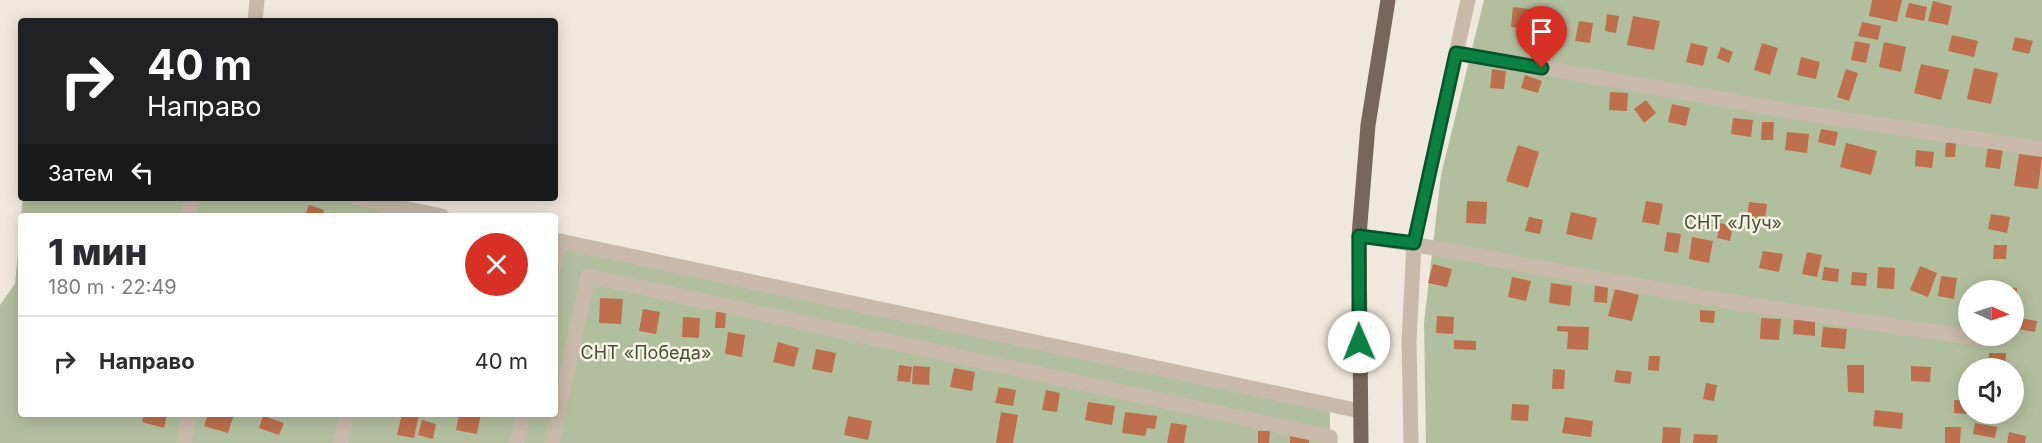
<!DOCTYPE html>
<html lang="ru">
<meta charset="utf-8">
<style>
:root{--surface:#fff;--page:#f2f2f3;--text:#2b2b33;--muted:#7c7c81;--line:#e1e1e2}
body{margin:0;font-family:Inter,sans-serif;background:var(--page);color:var(--text);height:100vh;display:flex;flex-direction:column;font-size:22px;white-space:nowrap}
*{box-sizing:border-box;margin:0}
p{font-size:20px;color:var(--muted)}
.icon{flex:none;width:33px;height:33px;fill:none;stroke:currentColor;stroke-width:2;stroke-linecap:round;stroke-linejoin:round}
.map{position:relative;flex:1;overflow:hidden}
.sheet{position:absolute;left:18px;top:213px;width:540px;height:204px;display:flex;flex-direction:column;background:var(--surface);border-radius:6px;box-shadow:0 3px 15px #0003}
.sheet>*{flex:none}
.top-card{position:absolute;left:18px;top:18px;width:540px;height:183px;border-radius:6px;box-shadow:0 3px 15px #0003;background:#202124;color:#fff;overflow:hidden}
.needle{width:39px;rotate:93deg}
.fabs{position:absolute;left:1958px;top:280px;display:grid;gap:12px}
.fabs a{display:grid;place-items:center;width:66px;height:66px;border-radius:50%;background:var(--surface);box-shadow:0 3px 15px #0003;font-size:30px}
.pin{position:absolute;display:grid;place-items:center;width:51px;height:51px;color:#fff;margin:-62px -26px;border-radius:50% 50% 50% 0;rotate:-45deg;box-shadow:0 0 6px #0007}
.pin .icon{rotate:45deg}
.me{position:absolute;width:66px;margin:-33px;rotate:359deg;stroke-linejoin:round;filter:drop-shadow(0 0 4px #0008)}
.turn{display:flex;align-items:center;gap:21px;height:126px;padding:0 30px;font-size:27px}
.turn .icon{width:78px;height:78px;stroke-width:2.5}
.turn b{display:block;font-size:42px;line-height:51px}
.then{display:flex;align-items:center;height:57px;padding:0 30px;background:#0003;gap:12px;font-size:22px}
.round{display:grid;place-items:center;flex:none;width:63px;height:63px;border-radius:32px;background:var(--page)}
.overview{display:flex;align-items:center;justify-content:space-between;height:102px;padding:0 30px}
h1{font-size:36px;font-weight:800;line-height:45px}
ul{padding:0;list-style:none}
li{display:flex;align-items:center;gap:18px;height:90px;padding:0 30px;border-top:2px solid var(--line)}
li div{flex:1}
li b{display:block;font-size:22px}
li em{font-style:normal}
.map>svg:first-child{display:block}
</style>
<div class="map">
<svg width="2042" height="443" viewBox="0 0 2042 443">
<rect width="100%" height="100%" fill="#f0e8dd"/>
<g fill="#b2bf9e" fill-rule="evenodd">
<path d="M1484 0H2042V443H1426L1424 323 1441 175ZM1968 291H2013V336H1968ZM1968 369H2013V414H1968Z"/>
<path d="M23 198H358L442 216H21Z"/>
<path d="M21 221V414H555V240L1330 405V443H0V305L15 284Z"/>
</g>
<g fill="#bd6f4e">
<path d="M1872 0H1902L1897 22 1869 16Z"/>
<path d="M1933 1 1952 6 1948 25 1928 21Z"/>
<path d="M1909 3 1927 7 1924 21 1905 17Z"/>
<path d="M1513 7 1530 9 1528 29 1511 27Z"/>
<path d="M1607 14 1619 16 1616 33 1605 31Z"/>
<path d="M1633 16 1660 21 1654 50 1627 45Z"/>
<path d="M1539 20 1555 21 1554 37H1539Z"/>
<path d="M1579 21 1593 23 1590 43 1575 41Z"/>
<path d="M1862 22 1881 26 1878 40 1858 36Z"/>
<path d="M1952 35 1978 41 1974 57 1948 51Z"/>
<path d="M2015 37 2033 41 2029 54 2012 50Z"/>
<path d="M1855 41 1870 44 1866 63 1851 60Z"/>
<path d="M1884 42 1906 47 1901 72 1879 67Z"/>
<path d="M1691 43 1708 47 1703 66 1686 62Z"/>
<path d="M1762 43 1778 48 1770 75 1754 70Z"/>
<path d="M1721 47 1733 52 1729 63 1717 58Z"/>
<path d="M1801 57 1820 62 1816 79 1797 75Z"/>
<path d="M1921 64 1949 70 1941 100 1914 93Z"/>
<path d="M1974 68 1998 73 1991 104 1967 99Z"/>
<path d="M1492 69 1506 71 1504 89 1490 88Z"/>
<path d="M1846 69 1858 73 1849 101 1837 97Z"/>
<path d="M1525 75 1542 81 1538 93 1521 88Z"/>
<path d="M1610 92 1628 93 1627 111 1609 110Z"/>
<path d="M1646 100 1656 113 1644 123 1634 109Z"/>
<path d="M1672 104 1690 108 1686 126 1668 122Z"/>
<path d="M1733 118 1753 120 1751 137 1731 134Z"/>
<path d="M1762 122H1774L1773 140H1761Z"/>
<path d="M1821 129 1838 132 1835 146 1818 142Z"/>
<path d="M1787 132 1809 134 1807 153 1785 150Z"/>
<path d="M1846 143 1877 151 1871 175 1840 167Z"/>
<path d="M1946 143H1956L1955 157H1945Z"/>
<path d="M1518 145 1539 152 1528 188 1506 181Z"/>
<path d="M1988 147 2003 149 2000 169 1985 167Z"/>
<path d="M1916 150 1934 152 1932 168 1915 166Z"/>
<path d="M2019 154 2042 157 2038 189 2014 186Z"/>
<path d="M1467 201 1487 202 1486 224 1466 223Z"/>
<path d="M1646 201 1663 204 1659 225 1642 222Z"/>
<path d="M1749 202 1767 204 1765 220 1747 218Z"/>
<path d="M309 205 324 210 323 216H305Z"/>
<path d="M1571 212 1597 218 1592 240 1566 234Z"/>
<path d="M1991 214 2010 217 2007 233 1988 229Z"/>
<path d="M1529 217 1543 220 1540 234 1525 231Z"/>
<path d="M1720 223 1733 226 1730 241 1717 238Z"/>
<path d="M1667 232 1681 234 1678 253 1664 251Z"/>
<path d="M1692 237 1713 241 1709 263 1689 259Z"/>
<path d="M1994 245H2007L2006 259H1993Z"/>
<path d="M1763 251 1783 254 1779 272 1759 268Z"/>
<path d="M1807 252 1822 255 1817 277 1802 274Z"/>
<path d="M1433 264 1452 269 1447 287 1428 283Z"/>
<path d="M1920 266 1937 273 1928 297 1910 290Z"/>
<path d="M1824 267 1839 269 1838 282 1822 280Z"/>
<path d="M1878 267 1895 268 1894 289 1877 288Z"/>
<path d="M1852 272 1867 273 1866 286 1851 285Z"/>
<path d="M1941 276 1957 278 1954 299 1938 296Z"/>
<path d="M1512 277 1531 281 1526 301 1508 297Z"/>
<path d="M1551 283 1572 286 1570 306 1549 303Z"/>
<path d="M1595 285 1608 286 1607 303 1594 302Z"/>
<path d="M2002 287 2017 288 2016 307H2013V291H2001Z"/>
<path d="M1615 289 1639 295 1632 321 1608 316Z"/>
<path d="M600 298 623 299 621 324 599 323Z"/>
<path d="M643 309 660 312 656 334 639 331Z"/>
<path d="M1700 310 1715 311 1714 323 1700 322Z"/>
<path d="M716 312H726L725 328H715Z"/>
<path d="M1437 316 1454 317 1453 334 1436 333Z"/>
<path d="M683 317 700 318 699 338 682 337Z"/>
<path d="M1761 318 1781 319 1779 340 1760 339Z"/>
<path d="M2020 318 2037 321 2035 332 2018 329Z"/>
<path d="M1794 320 1815 321V336L1793 334Z"/>
<path d="M1557 326 1589 327 1588 350 1567 349 1568 332 1557 331Z"/>
<path d="M1823 327 1847 329 1845 349 1821 347Z"/>
<path d="M728 332 745 335 742 357 725 354Z"/>
<path d="M1454 340 1476 341V350L1454 349Z"/>
<path d="M778 342 799 348 794 367 773 362Z"/>
<path d="M816 349 836 353 832 373 812 369Z"/>
<path d="M1989 353H2006L2005 369H1988Z"/>
<path d="M1649 356H1660L1659 371 1648 370Z"/>
<path d="M899 365 912 367 910 382 897 381Z"/>
<path d="M1847 365H1864V393L1848 392Z"/>
<path d="M913 366 930 367 929 385 912 384Z"/>
<path d="M1911 366 1931 367 1930 382 1911 381Z"/>
<path d="M954 368 975 372 972 391 950 387Z"/>
<path d="M1553 369 1565 370 1564 389H1552Z"/>
<path d="M1616 370 1632 372 1630 384 1614 382Z"/>
<path d="M1706 383 1717 385 1714 401 1703 399Z"/>
<path d="M999 387 1016 390 1013 406 995 403Z"/>
<path d="M1046 390 1060 393 1057 412 1042 410Z"/>
<path d="M1954 400H1968V414L1954 413Z"/>
<path d="M1088 402 1115 406 1112 425 1085 420Z"/>
<path d="M1512 404 1529 405 1528 421 1511 420Z"/>
<path d="M1875 410 1903 413 1902 429 1873 426Z"/>
<path d="M1001 412 1018 415 1013 443H996Z"/>
<path d="M1125 412 1157 416 1155 429 1147 428 1145 436 1122 433Z"/>
<path d="M144 414H167L164 428 142 422Z"/>
<path d="M208 414H234L228 433 204 426Z"/>
<path d="M402 414H419L414 438 397 435Z"/>
<path d="M459 414H481L477 434 456 430Z"/>
<path d="M263 416 284 423 279 435 259 428Z"/>
<path d="M848 416 872 421 868 440 844 435Z"/>
<path d="M1565 417 1593 421 1591 437 1562 433Z"/>
<path d="M422 420 436 424 433 439 418 435Z"/>
<path d="M1171 423 1187 425 1184 443H1167Z"/>
<path d="M1975 423 1997 427 1995 438 1973 434Z"/>
<path d="M1663 427 1681 428 1680 443H1662Z"/>
<path d="M1945 427H1961L1960 443H1945Z"/>
<path d="M1258 431H1270L1269 443H1258Z"/>
<path d="M2009 432 2026 436 2025 443H2007Z"/>
<path d="M1290 434 1309 435V443H1290Z"/>
<path d="M1694 434 1718 435 1717 443H1693Z"/>
</g>
<g fill="none" stroke-linecap="round" stroke-linejoin="round">
<g stroke="#c8b9aa" stroke-width="15">
<path d="M255 21 257 0"/>
<path d="M1457 53 1795 112 2042 149"/>
<path d="M358 198 390 205"/>
<path d="M188 216 192 198"/>
<path d="M387 216 390 205 442 216"/>
<path d="M1359 236C1447 248 1535 268 1623 283 1743 305 1863 322 1984 339"/>
<path d="M555 240 1360 411"/>
<path d="M555 265 560 241"/>
<path d="M184 443 189 414"/>
<path d="M341 443 346 414"/>
<path d="M517 443 523 414"/>
<path d="M552 443 588 276 1330 437V443"/>
<path d="M1411 443 1409 342 1414 243 1468 0"/>
</g>
<path stroke="#77665b" stroke-width="15" d="M1361 443 1359 236 1368 125 1388 0"/>
</g>
<g fill="none" stroke-linecap="round" stroke-linejoin="round">
<g stroke="#07532c" stroke-width="15">
<path id="route" d="M1359 342V236L1414 243 1456 53 1542 68"/>
</g>
<use href="#route" stroke="#0b8043" stroke-width="10"/>
</g>
<g text-anchor="middle" dominant-baseline="central" stroke-width="5" stroke-linejoin="round" paint-order="stroke">
<g font-size="18" fill="#43522e" stroke="#f8f2e9">
<text x="1733" y="222">СНТ «Луч»</text>
<text x="646" y="352">СНТ «Победа»</text>
</g>
</g>
</svg>
<div class="fabs">
<a><svg class="needle" viewBox="-14 -14 28 28"><path d="M0-13l5 13h-10z" fill="#e53935"/><path d="M0 13l5-13h-10z" fill="#7c7c81"/></svg></a>
<a><svg class="icon" aria-label="sound" viewBox="0 0 24 24"><path d="M4 9h4l5-4v14l-5-4H4zM17 9q2 3 0 6"/></svg></a>
</div>
<div class="pin" style="left:1542px;top:68px;background:#d93025"><svg class="icon" aria-label="arrive" viewBox="0 0 24 24"><path d="M6 21V4h12l-3 4 3 4H6"/></svg></div>
<svg class="me" style="left:1359px;top:342px" viewBox="-20 -20 40 40"><circle r="19" fill="#fff"/><path d="M0-13L10 11 0 6-10 11z" fill="#0b8043"/></svg>
<div class="top-card">
<div class="turn"><svg class="icon" aria-label="right" viewBox="0 0 24 24"><path d="M7 20v-9h11M14 6l5 5-5 5"/></svg><div><b>40 m</b>Направо</div></div>
<div class="then">Затем<svg class="icon" aria-label="left" viewBox="0 0 24 24"><path d="M17 20v-9H6M10 6l-5 5 5 5"/></svg></div>
</div>
<section class="sheet">
<div class="overview"><div><h1>1 мин</h1><p>180 m · 22:49</p></div><a class="round" style="background:#d93025;color:#fff"><svg class="icon" aria-label="close" viewBox="0 0 24 24"><path d="M6 6l12 12M18 6L6 18"/></svg></a></div>
<ul>
<li><svg class="icon" aria-label="right" viewBox="0 0 24 24"><path d="M7 20v-9h11M14 6l5 5-5 5"/></svg><div><b>Направо</b></div><em>40 m</em></li>
</ul>
</section>
</div>
